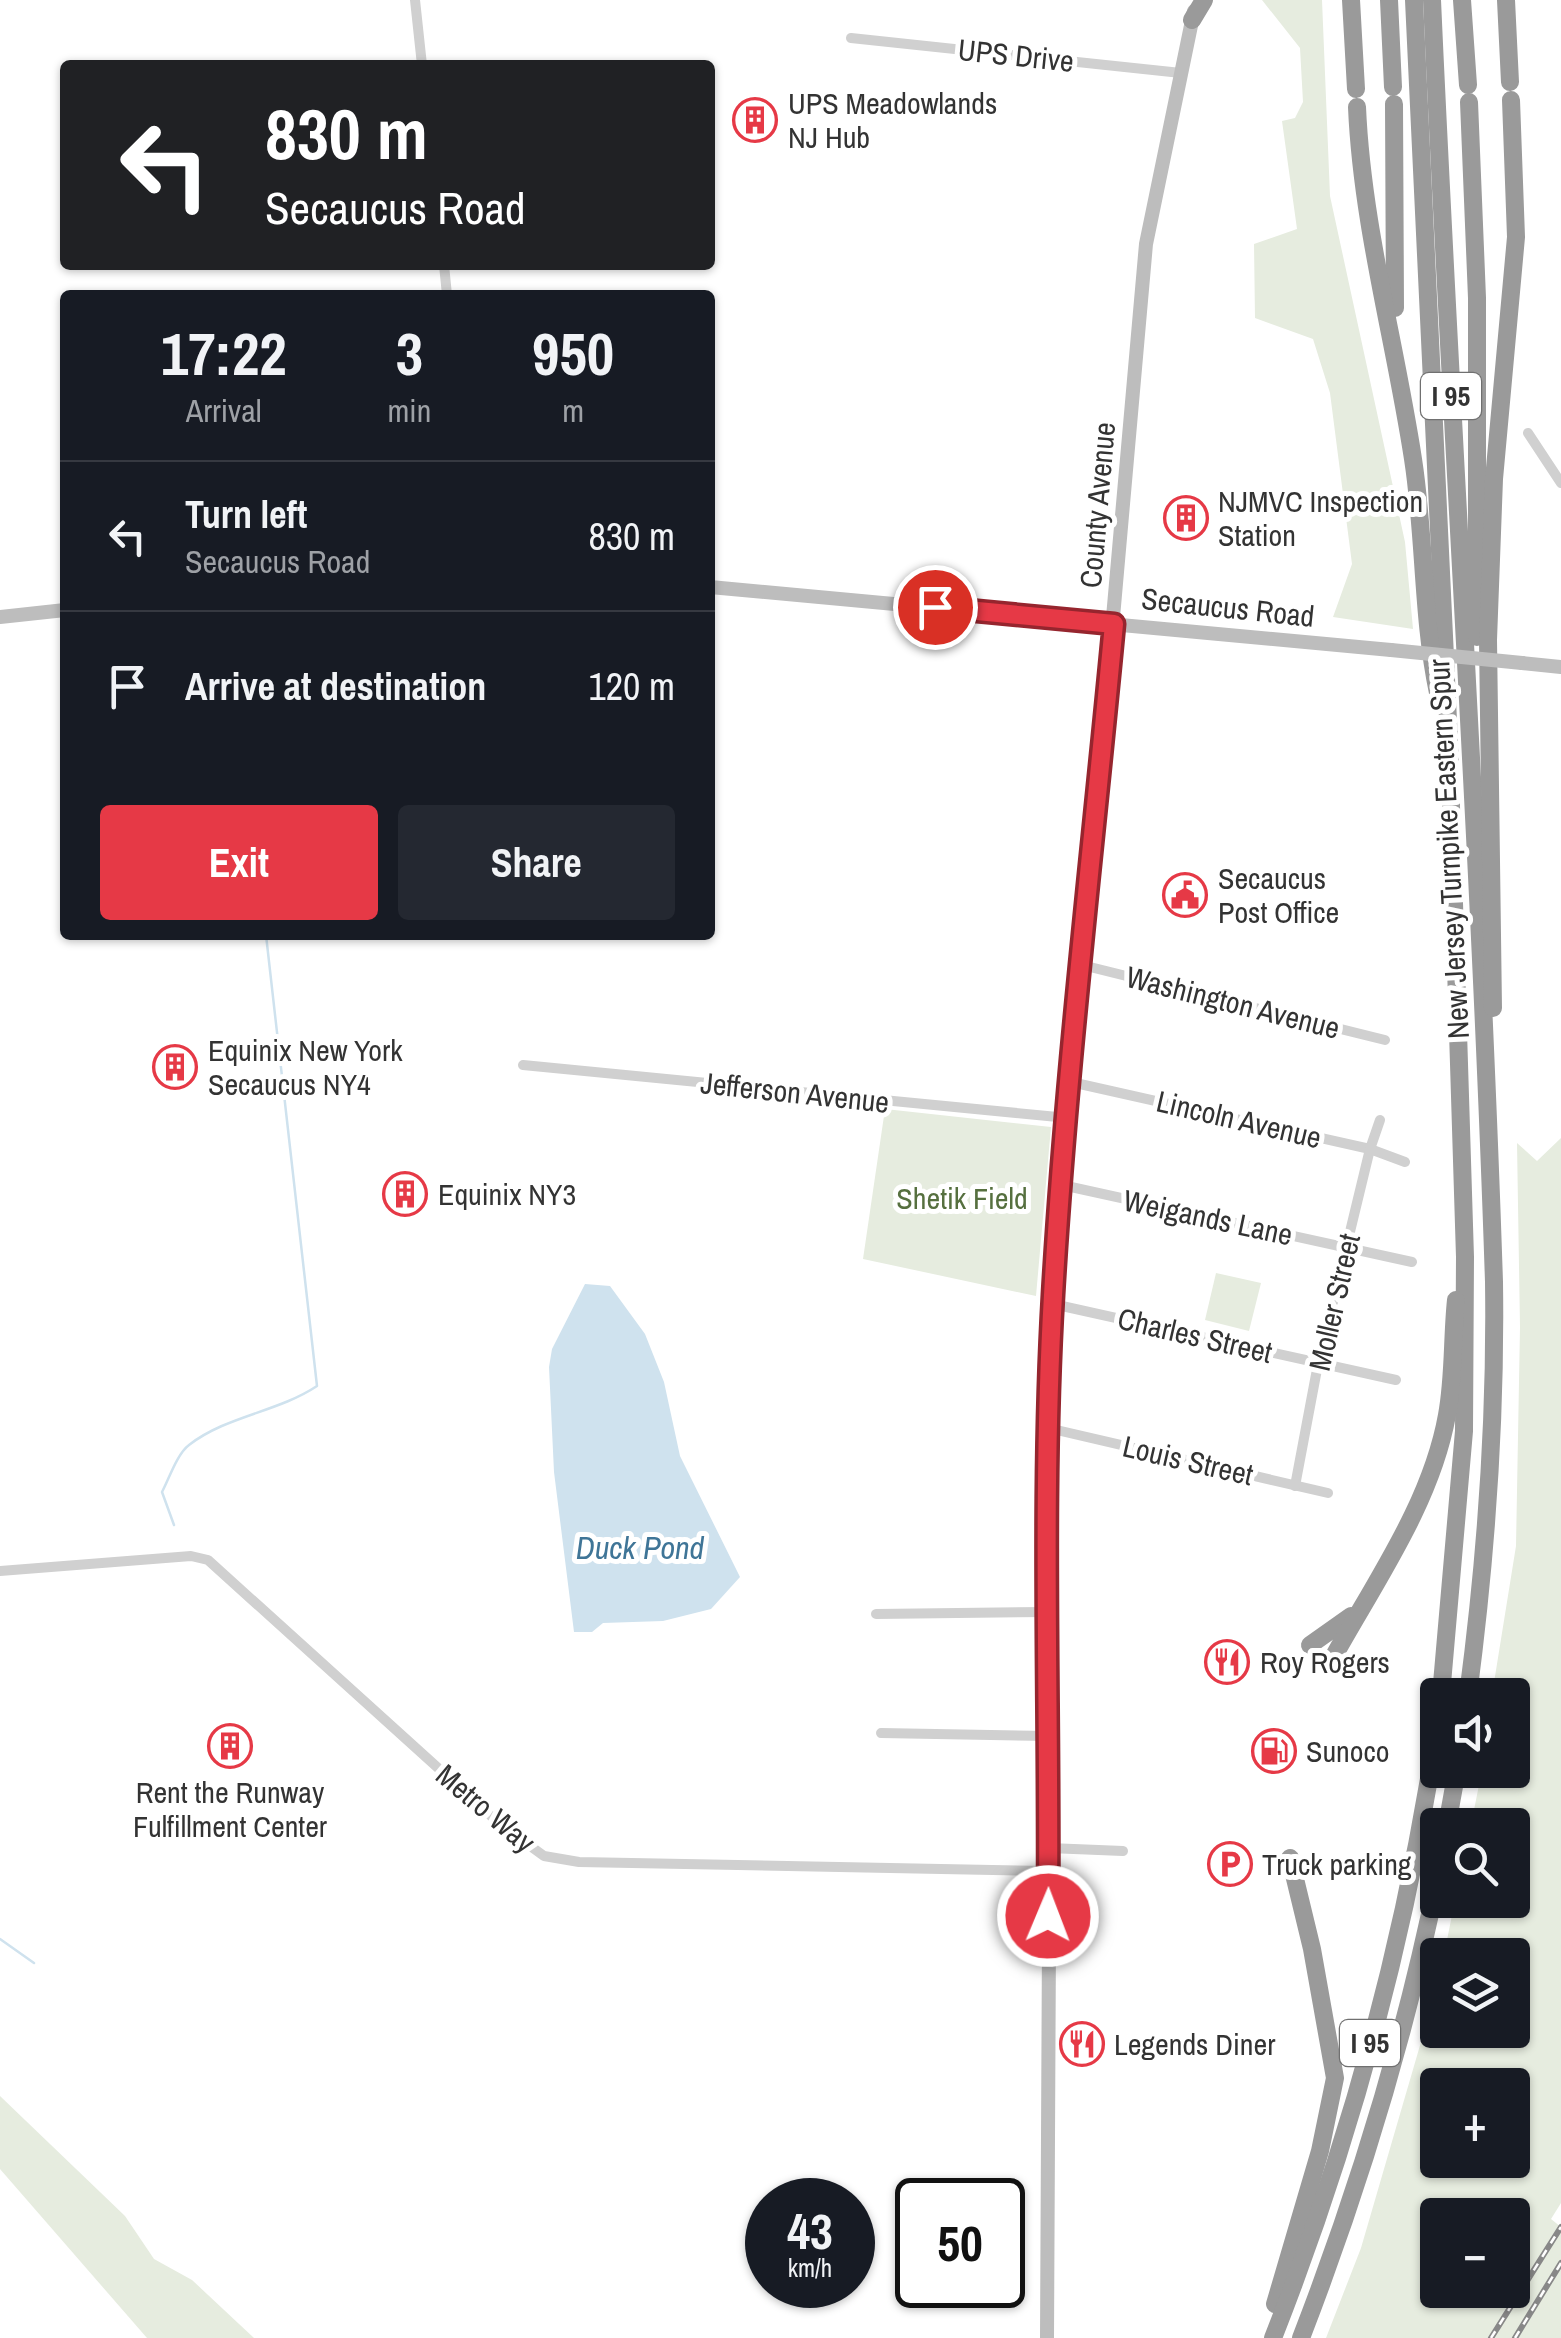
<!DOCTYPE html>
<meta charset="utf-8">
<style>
:root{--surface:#171b24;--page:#242831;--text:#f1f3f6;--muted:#9ea1a6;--line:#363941;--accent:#e63946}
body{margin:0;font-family:"Archivo Narrow",sans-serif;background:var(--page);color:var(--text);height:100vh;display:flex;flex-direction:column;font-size:38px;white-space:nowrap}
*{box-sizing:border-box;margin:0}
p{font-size:32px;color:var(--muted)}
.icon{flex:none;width:55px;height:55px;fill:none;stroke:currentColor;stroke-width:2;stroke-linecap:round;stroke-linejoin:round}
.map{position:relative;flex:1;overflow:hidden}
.drawer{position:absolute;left:60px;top:290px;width:655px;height:650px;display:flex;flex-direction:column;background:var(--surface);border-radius:10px;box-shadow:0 2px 8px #0004}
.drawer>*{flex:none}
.hud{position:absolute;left:60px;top:60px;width:655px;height:210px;border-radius:10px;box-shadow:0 2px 8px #0004;background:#202124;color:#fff;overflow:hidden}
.fabs{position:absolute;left:1420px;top:1678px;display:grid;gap:20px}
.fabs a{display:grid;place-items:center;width:110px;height:110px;border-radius:10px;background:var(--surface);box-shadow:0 2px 8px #0004;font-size:50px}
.speed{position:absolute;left:745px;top:2178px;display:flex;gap:20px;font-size:50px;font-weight:700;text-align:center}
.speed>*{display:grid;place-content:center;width:130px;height:130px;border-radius:50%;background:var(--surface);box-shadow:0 2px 8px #0004;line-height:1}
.speed small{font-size:25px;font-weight:400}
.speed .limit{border:5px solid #111;border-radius:15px;background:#fff;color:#111}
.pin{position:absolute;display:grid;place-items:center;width:85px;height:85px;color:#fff;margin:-42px;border:5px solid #fff;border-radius:50%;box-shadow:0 2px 10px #0007}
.me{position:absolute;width:110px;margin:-55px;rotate:1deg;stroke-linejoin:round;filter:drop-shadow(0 0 8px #0008)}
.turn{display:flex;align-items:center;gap:35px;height:210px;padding:0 40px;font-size:45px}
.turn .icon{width:130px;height:130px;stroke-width:2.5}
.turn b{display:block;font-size:70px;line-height:85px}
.eta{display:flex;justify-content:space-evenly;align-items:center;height:170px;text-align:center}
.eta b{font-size:60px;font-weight:700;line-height:70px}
.cta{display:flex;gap:20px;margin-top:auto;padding:20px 40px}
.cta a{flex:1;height:115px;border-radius:10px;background:var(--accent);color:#fff;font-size:40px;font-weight:700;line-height:115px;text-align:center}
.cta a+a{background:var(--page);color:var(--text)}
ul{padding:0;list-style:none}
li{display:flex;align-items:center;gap:30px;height:150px;padding:0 40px;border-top:2px solid var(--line)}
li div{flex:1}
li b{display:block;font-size:38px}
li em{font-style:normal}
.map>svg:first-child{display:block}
</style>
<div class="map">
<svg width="1561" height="2338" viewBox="0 0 1561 2338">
<rect width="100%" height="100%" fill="#fff"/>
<g fill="#e6ecdf" fill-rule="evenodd">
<path d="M1262 0H1322L1330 196 1405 542 1413 629 1333 617 1352 564 1330 393 1313 339 1255 318 1254 244 1297 229 1282 121 1295 118 1303 102 1300 48Z"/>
<path d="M885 1109 1051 1127 1036 1296 863 1259Z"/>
<path d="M1561 1138V2203L1551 2219 1561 2227V2338H1326L1361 2248 1437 1987 1438 2030H1512V1955H1444L1455 1900H1512V1825H1471L1482 1770H1512V1695H1492L1516 1546 1520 1327 1517 1143 1537 1161ZM1438 2085H1512V2160H1438ZM1512 2215V2290H1438V2215Z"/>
<path d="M1216 1273 1261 1283 1249 1331 1205 1320Z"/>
<path d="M0 2096 125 2216 154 2259 192 2280 254 2338H147L0 2169Z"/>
</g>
<path fill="#cfe2ee" d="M585 1284 610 1286 645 1334 664 1382 680 1456 740 1577 711 1609 663 1621 603 1623 592 1632H574L554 1472 549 1367 552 1349Z"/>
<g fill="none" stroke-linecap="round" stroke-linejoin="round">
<g stroke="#cfe2ee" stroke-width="2.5">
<path d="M174 1525 162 1492C169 1479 177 1454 189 1445 226 1416 278 1412 317 1386L266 935"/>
<path d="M0 1939 34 1963"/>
</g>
<g stroke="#d0d0d0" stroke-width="10">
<path d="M415 0 422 65"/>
<path d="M851 38 1181 73"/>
<path d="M444 265 447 295"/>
<path d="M1528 433 1561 483"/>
<path d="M1082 965 1385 1040"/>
<path d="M523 1065 1068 1118"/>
<path d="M1071 1082 1370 1149 1405 1162"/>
<path d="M1062 1185 1412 1262"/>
<path d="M1053 1304 1396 1380"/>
<path d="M1048 1428 1328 1493"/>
<path d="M1295 1486 1318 1364 1370 1149 1380 1120"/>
<path d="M0 1571 191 1556 208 1560 500 1824 544 1856 579 1862 1048 1871"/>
<path d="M876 1614 1048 1612"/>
<path d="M881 1733 1050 1736"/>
<path d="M1049 1848 1123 1851"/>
</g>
<g stroke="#bdbdbd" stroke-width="14">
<path d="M710 587 1391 650"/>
<path d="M0 617 65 610"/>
<path d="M1522 663 1561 667"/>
<path d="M1047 2338 1050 1736 1046 1456 1053 1296 1146 244 1194 11"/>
</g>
<g stroke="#9a9a9a" stroke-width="18">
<path d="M1351 0 1356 89"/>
<path d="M1389 0 1393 87"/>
<path d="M1414 0 1449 742 1465 1257 1464 1431 1441 1695"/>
<path d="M1432 0C1451 427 1480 854 1494 1282 1496 1420 1486 1558 1468 1695"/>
<path d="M1462 0 1468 85"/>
<path d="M1506 0 1510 82"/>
<path d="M1192 20 1204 0"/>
<path d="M1469 102 1477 298V637"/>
<path d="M1394 104 1395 308"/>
<path d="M1357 107C1362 225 1395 341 1413 459 1425 536 1422 617 1438 693"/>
<path d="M1493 1008 1488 640 1494 479 1516 237 1511 100"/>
<path d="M1310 1645 1351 1616"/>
<path d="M1329 1665C1372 1586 1431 1505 1447 1415 1454 1378 1452 1338 1456 1300"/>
<path d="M1447 1825 1457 1770"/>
<path d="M1275 2304 1320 2151 1335 2078 1312 1949 1290 1858"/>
<path d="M1273 2338C1351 2140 1407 1932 1438 1722"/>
<path d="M1301 2338C1359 2188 1406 2034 1438 1876"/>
</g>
<g stroke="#888" stroke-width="6">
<g id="rail">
<path d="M1491 2338 1561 2227"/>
<path d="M1515 2338 1561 2263"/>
</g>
</g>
<use href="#rail" stroke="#fff" stroke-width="2.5" stroke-dasharray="8" stroke-linecap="butt"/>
<path stroke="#bdbdbd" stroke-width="14" d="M1391 650 1522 663"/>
</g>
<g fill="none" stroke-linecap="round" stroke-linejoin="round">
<g stroke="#96252e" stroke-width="25">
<path id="route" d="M935 607 1114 624C1093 847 1066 1071 1053 1295 1041 1501 1050 1709 1048 1916"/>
</g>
<use href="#route" stroke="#e63946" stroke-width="18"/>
</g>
<defs>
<g id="building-ring" transform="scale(2.25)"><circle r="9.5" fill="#fff" stroke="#e63946" stroke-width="1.5"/><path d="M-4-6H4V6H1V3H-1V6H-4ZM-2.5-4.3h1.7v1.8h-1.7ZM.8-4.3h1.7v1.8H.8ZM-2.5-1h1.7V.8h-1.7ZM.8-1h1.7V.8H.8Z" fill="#e63946"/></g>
<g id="civic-ring" transform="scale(2.25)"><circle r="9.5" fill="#fff" stroke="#e63946" stroke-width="1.5"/><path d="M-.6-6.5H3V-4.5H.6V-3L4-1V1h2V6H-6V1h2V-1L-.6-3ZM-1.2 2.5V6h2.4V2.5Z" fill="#e63946"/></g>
<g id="restaurant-ring" transform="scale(2.25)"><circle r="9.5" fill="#fff" stroke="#e63946" stroke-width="1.5"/><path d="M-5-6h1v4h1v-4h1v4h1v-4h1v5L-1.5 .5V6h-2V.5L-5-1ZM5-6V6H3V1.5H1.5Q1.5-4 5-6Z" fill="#e63946"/></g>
<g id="fuel-ring" transform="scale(2.25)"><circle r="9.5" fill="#fff" stroke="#e63946" stroke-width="1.5"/><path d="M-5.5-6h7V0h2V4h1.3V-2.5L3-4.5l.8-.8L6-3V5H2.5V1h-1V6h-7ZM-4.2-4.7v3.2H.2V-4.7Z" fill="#e63946"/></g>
<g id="parking-ring" transform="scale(2.25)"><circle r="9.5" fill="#fff" stroke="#e63946" stroke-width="1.5"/><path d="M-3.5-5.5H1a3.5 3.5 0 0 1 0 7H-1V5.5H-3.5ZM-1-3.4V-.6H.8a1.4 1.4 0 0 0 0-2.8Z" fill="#e63946"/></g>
</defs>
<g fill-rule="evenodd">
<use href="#building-ring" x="755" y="120"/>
<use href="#building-ring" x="1186" y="518"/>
<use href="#civic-ring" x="1185" y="895"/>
<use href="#building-ring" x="175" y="1067"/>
<use href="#building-ring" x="405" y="1194"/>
<use href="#restaurant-ring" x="1227" y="1662"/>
<use href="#building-ring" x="230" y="1746"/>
<use href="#fuel-ring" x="1274" y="1751"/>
<use href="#parking-ring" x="1230" y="1864"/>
<use href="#restaurant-ring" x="1082" y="2044"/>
</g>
<g text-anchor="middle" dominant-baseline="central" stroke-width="10" stroke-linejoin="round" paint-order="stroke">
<g fill="#fff" stroke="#707070" stroke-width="2.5">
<rect x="1421" y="373" width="60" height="46" rx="8"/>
<rect x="1340" y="2020" width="60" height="46" rx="8"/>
</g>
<g font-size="28" font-weight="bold" fill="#333">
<text x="1451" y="396">I 95</text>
<text x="1370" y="2043">I 95</text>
</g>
<g font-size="30" fill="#333" stroke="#fff">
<text transform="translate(1016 55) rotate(6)">UPS Drive</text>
<text transform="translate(1097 505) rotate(-85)">County Avenue</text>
<text transform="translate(1228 607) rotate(6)">Secaucus Road</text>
<text transform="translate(1448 849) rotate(-93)">New Jersey Turnpike Eastern Spur</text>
<text transform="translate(1233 1002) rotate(14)">Washington Avenue</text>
<text transform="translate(795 1092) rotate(6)">Jefferson Avenue</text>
<text transform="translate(1239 1119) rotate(13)">Lincoln Avenue</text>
<text transform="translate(1208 1217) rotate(12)">Weigands Lane</text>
<text transform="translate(1334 1302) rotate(-77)">Moller Street</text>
<text transform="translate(1195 1335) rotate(13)">Charles Street</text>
<text transform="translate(1188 1460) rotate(13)">Louis Street</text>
<text transform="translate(486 1808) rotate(40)">Metro Way</text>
</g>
<g font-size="30" fill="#333" stroke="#fff" text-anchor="start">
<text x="788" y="103">UPS Meadowlands<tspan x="788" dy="34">NJ Hub</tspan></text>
<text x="1218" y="501">NJMVC Inspection<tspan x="1218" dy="34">Station</tspan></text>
<text x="1218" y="878">Secaucus<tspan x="1218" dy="34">Post Office</tspan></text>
<text x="208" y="1050">Equinix New York<tspan x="208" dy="34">Secaucus NY4</tspan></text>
<text x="438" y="1194">Equinix NY3</text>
<text x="1260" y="1662">Roy Rogers</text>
<text x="1306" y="1751">Sunoco</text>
<text x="230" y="1792" text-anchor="middle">Rent the Runway<tspan x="230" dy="34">Fulfillment Center</tspan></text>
<text x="1262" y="1864">Truck parking</text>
<text x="1114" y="2044">Legends Diner</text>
</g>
<g font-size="30" fill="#56703f" stroke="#fff">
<text x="962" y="1198">Shetik Field</text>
</g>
<g font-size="32" font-style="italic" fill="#3f7597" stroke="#fff">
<text x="640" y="1547">Duck Pond</text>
</g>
</g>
</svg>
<div class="fabs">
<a><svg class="icon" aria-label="sound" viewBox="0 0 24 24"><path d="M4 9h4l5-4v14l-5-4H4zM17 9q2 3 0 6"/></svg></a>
<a><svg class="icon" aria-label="search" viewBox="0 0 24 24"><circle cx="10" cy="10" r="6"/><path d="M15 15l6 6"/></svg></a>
<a><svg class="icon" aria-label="layers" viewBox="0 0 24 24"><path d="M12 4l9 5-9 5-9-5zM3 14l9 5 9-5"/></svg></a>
<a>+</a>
<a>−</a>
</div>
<div class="speed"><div>43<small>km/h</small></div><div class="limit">50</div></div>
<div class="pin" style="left:935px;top:607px;background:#d93025"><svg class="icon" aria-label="arrive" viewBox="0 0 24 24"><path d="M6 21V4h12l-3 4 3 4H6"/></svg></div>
<svg class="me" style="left:1048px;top:1916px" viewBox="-20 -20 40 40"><circle r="17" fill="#e63946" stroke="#fff" stroke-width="3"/><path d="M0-11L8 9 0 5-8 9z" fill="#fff"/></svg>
<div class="hud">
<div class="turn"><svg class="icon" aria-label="left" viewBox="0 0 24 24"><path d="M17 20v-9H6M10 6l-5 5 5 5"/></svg><div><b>830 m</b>Secaucus Road</div></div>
</div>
<section class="drawer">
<div class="eta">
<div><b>17:22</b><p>Arrival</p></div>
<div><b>3</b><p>min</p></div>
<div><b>950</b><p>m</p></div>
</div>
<ul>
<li><svg class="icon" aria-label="left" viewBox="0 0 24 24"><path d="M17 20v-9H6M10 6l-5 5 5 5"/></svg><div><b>Turn left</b><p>Secaucus Road</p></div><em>830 m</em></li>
<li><svg class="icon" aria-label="arrive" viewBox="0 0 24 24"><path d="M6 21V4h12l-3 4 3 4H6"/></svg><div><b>Arrive at destination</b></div><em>120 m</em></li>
</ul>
<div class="cta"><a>Exit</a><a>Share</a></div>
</section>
</div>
